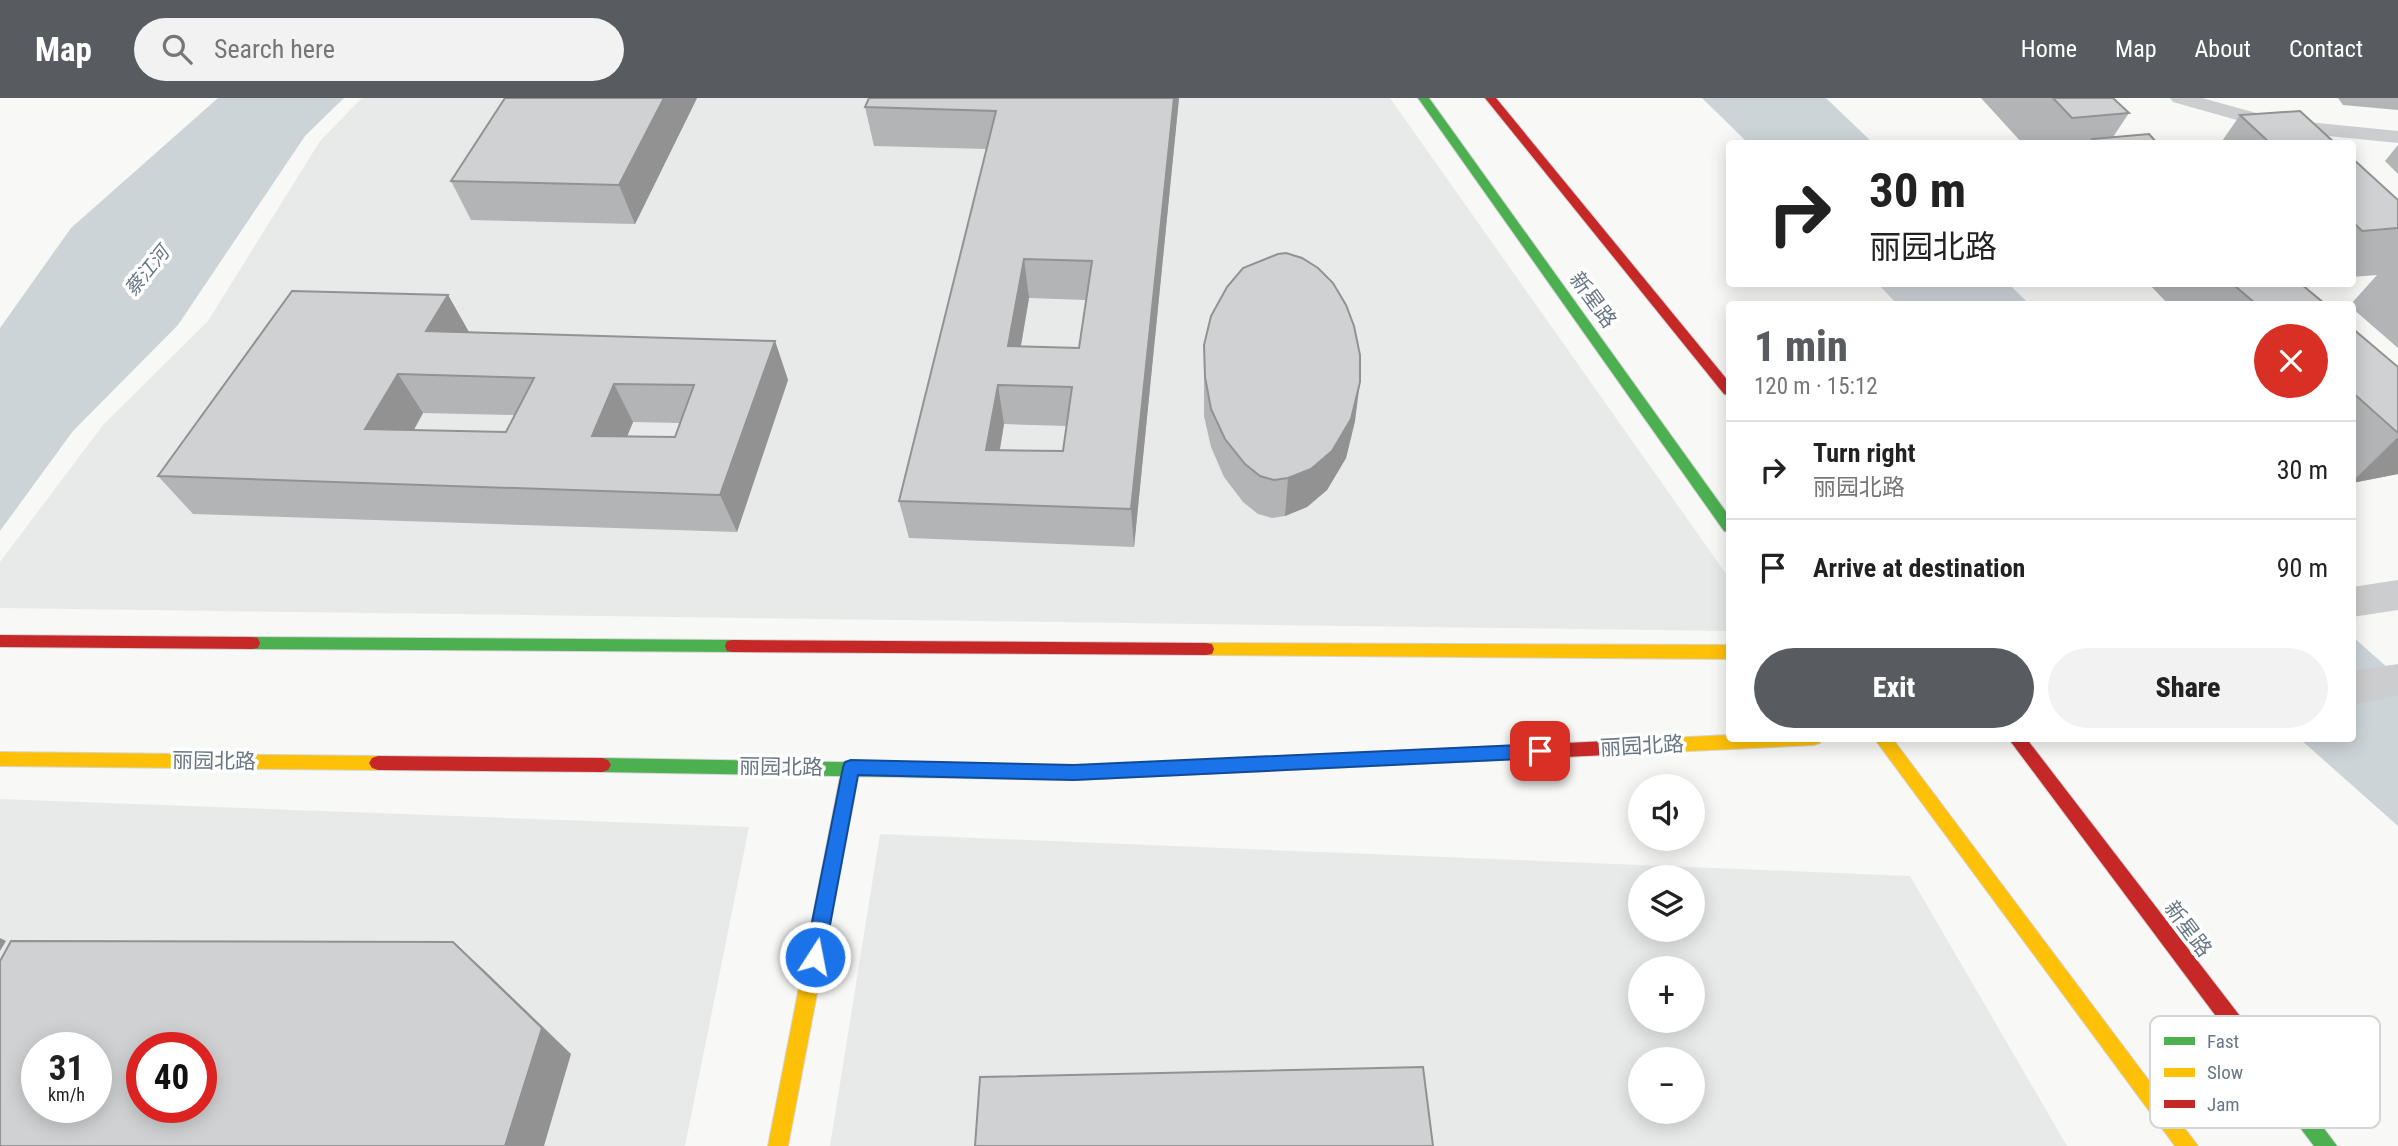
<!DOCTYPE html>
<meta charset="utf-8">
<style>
:root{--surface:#fff;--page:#f2f2f2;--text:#222;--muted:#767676;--line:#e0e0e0;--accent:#585c61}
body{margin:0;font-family:"Roboto Condensed","Noto Sans SC",sans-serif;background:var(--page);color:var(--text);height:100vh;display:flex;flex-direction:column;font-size:26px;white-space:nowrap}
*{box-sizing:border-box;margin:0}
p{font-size:23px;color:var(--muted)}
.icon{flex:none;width:38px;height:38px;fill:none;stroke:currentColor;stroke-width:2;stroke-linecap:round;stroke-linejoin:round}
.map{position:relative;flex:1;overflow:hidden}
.side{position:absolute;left:1726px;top:203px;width:630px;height:441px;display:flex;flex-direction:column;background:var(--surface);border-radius:7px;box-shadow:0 4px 18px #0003}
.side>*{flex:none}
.guide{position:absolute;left:1726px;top:42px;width:630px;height:147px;border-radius:7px;box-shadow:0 4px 18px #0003;background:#fff;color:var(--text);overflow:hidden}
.buttons{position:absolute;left:1628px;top:676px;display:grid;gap:14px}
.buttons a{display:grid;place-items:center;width:77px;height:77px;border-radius:50%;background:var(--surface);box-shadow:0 4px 18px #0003;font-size:35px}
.speed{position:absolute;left:21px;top:934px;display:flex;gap:14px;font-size:35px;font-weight:700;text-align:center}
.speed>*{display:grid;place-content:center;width:91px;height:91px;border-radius:50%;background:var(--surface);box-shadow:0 4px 18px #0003;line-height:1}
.speed small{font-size:18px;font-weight:400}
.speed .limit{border:10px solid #d22;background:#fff;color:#111}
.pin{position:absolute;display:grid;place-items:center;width:60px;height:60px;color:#fff;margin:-30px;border-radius:14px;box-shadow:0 4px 10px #0006}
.me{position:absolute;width:77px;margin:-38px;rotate:11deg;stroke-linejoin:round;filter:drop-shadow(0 0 5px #0008)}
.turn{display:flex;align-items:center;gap:24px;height:147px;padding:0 28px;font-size:32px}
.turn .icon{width:91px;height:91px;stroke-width:2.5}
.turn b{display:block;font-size:49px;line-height:60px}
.round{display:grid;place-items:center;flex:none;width:74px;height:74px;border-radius:37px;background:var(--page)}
.summary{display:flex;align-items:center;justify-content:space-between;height:119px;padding:0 28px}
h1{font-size:42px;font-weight:800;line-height:52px;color:var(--accent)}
.action{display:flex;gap:14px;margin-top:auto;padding:14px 28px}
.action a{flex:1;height:80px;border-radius:42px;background:var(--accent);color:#fff;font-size:28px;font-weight:800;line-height:80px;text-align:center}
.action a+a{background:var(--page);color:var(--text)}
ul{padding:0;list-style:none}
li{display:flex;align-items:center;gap:21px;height:98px;padding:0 28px;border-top:2px solid var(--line)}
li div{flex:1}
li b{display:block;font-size:26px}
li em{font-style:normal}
header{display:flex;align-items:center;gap:42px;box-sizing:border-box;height:98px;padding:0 35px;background:var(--accent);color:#fff}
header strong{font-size:33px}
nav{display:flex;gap:38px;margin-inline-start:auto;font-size:24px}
.search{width:490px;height:63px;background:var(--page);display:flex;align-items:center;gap:18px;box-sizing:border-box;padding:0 24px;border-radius:38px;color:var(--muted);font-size:26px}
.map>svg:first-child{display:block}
</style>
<header>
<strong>Map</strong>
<div class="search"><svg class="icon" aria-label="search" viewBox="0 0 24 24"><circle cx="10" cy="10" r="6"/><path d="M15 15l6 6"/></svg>Search here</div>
<nav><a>Home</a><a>Map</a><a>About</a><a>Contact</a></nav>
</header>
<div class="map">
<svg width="2398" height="1048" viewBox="0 0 2398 1048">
<rect width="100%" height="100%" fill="#f8f8f7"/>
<g fill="#e8e9e9" fill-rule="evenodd">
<path d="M362 0H1390L1729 480V533L0 510V464L103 327 208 223 320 43Z"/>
<path d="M0 701 749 729 685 1048H0ZM37 950H96V1010H37ZM142 950H201V1010H142Z"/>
<path d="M880 736 1910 778 2067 1048H830ZM1640 779H1692V831H1640ZM1640 870H1692V922H1640ZM1640 961H1692V1013H1640Z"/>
</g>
<g fill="#cdd4d8">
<path d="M218 0H344L305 38 178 227 73 333 0 433V230L71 130Z"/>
<path d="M1702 0H1826L1873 45H1748Z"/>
<path d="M1878 186H2009L2029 206H1897Z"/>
<path d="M2352 538 2398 579V728L2300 641 2352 640Z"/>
</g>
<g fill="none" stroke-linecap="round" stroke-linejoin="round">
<g stroke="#d4d5d6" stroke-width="2">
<g id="fast">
<path d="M1418 0H1429L1729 418V435L1724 433Z"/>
<path d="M252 539 733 542 739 543 741 548 739 553 733 554 252 551 246 550 244 545 246 540Z"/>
<path d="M602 660 1074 668 1224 661 1230 663 1233 668 1230 673 1224 675 1074 682 602 674 596 672 593 667 596 662Z"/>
<path d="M2246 932 2253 935 2337 1048H2314L2239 949 2236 942 2239 935Z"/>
</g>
</g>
<g stroke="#d4d5d6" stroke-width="2">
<g id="slow">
<path d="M1206 545 1729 547V561L1206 557 1200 556 1198 551 1200 546Z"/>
<path d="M1729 637V640H1822L1820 645 1814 647 1607 657 1601 655 1599 650 1601 645 1607 643Z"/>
<path d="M1874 640H1892L2198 1048H2175Z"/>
<path d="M0 654 378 658 384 660 387 665 384 670 378 672 0 668Z"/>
<path d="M851 662 857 664 860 669 788 1048H768L842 669 845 664Z"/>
</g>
</g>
<g stroke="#d4d5d6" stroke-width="2">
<g id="jam">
<path d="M1485 0H1496L1729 284V298L1724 296Z"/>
<path d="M0 537 252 539 258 540 260 545 258 550 252 551 0 549Z"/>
<path d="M733 542 1206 545 1212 546 1214 551 1212 556 1206 557 733 554 727 553 725 548 727 543Z"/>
<path d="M2008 640H2026L2253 935 2256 942 2253 949 2246 952 2239 949Z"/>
<path d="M1607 643 1613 645 1615 650 1613 655 1607 657 1224 675 1218 673 1215 668 1218 663 1224 661Z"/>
<path d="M378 658 602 660 608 662 611 667 608 672 602 674 378 672 372 670 369 665 372 660Z"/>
</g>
</g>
<path fill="#cccdce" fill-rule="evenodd" d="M2170 0H2202L2260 16 2298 23 2398 33V45L2298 35 2258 28 2173 4Z"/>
<g fill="#cccdce" fill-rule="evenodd">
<path d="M2398 482V512L2352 519V489Z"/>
<path d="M2398 566V598L2352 607V573Z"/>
</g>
<use href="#fast" fill="#4caf50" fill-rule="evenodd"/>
<use href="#slow" fill="#ffc107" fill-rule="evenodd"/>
<use href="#jam" fill="#c62828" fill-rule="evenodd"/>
</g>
<g fill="#b3b4b5" fill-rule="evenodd">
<path d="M697 0 635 126 471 122 451 83Z"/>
<path d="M869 0H1179L1134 449 909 440 899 403 987 51 874 48 865 9ZM1029 200 1086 202 1079 250 1021 248ZM1004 326 1067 328 1063 353 1000 352Z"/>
<path d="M1981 0H2113L2129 15 2113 39 2158 46H2023Z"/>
<path d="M2338 0H2398V12L2343 7Z"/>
<path d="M2240 17 2336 46H2220Z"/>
<path d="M2398 47V76L2385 63Z"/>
<path d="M2352 60 2398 102V250L2352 210V206H2351L2377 177 2352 179Z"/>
<path d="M2149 186H2243L2242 187 2325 206H2221L2223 203 2189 206H2168Z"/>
<path d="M448 197 469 234 775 243 788 282 737 434 193 416 158 378ZM423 315 514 317 506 334 414 332ZM633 324 680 325 675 339 627 338Z"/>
<path d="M2352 230 2398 269V376L2352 385Z"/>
<path d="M1204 247 1355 323 1346 360 1327 392 1307 409 1285 418 1272 420 1258 416 1243 404 1224 379 1211 349 1204 318Z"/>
</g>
<g fill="#929293">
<path d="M664 0H697L635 126 619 87Z"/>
<path d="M1174 0H1179L1134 449 1131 411Z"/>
<path d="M1024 161 1029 200 1014 287 1008 248Z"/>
<path d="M448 197 470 236 426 233Z"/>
<path d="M775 243 788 282 737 434 720 397Z"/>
<path d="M398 276 423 315 393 369 365 331Z"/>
<path d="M1360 284 1355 323 1346 360 1327 392 1307 409 1285 418 1288 380Z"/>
<path d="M614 286 633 324 612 376 592 338Z"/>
<path d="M998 287 1004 326 993 390 986 352Z"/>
<path d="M2398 339V376L2352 385V384Z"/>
<path d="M0 840 6 843 0 853Z"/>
<path d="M453 844 485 873 571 956 544 1048H505Z"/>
</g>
<g fill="#d0d1d2" stroke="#929293" stroke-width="2" fill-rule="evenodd">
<path d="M505 0H664L619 87 451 83Z"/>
<path d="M869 0H1174L1131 411 899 403 996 13 865 9ZM1024 161 1092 163 1079 250 1008 248ZM998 287 1072 289 1063 353 986 352Z"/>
<path d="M2053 0H2113L2129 15 2072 20Z"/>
<path d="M2300 13 2336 46H2271L2240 17Z"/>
<path d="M2149 36 2158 46H2096L2092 41Z"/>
<path d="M2352 60 2398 102V130L2362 133 2352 123Z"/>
<path d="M1286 155 1302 160 1318 170 1333 185 1346 207 1354 228 1360 257V284L1351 321 1332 353 1311 371 1288 380 1274 382 1260 378 1245 366 1225 341 1211 311 1205 279 1204 247 1211 218 1227 189 1243 170 1278 156Z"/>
<path d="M2250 186H2301L2325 206H2256L2235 188Z"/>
<path d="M292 193 448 197 426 233 775 243 720 397 158 378ZM398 276 534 280 506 334 365 331ZM614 286 694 287 675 339 592 338Z"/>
<path d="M2352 230 2398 269V335L2352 294Z"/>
<path d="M11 843 453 844 542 930 505 1048H0V863ZM37 950H96V1010H37ZM142 950H201V1010H142Z"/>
<path d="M1423 969 1433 1048H975L980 979Z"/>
</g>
<path fill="#1a73e8" stroke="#114b97" stroke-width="2" d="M1540 646 1546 648 1548 653 1546 658 1540 660 1074 682 858 677 824 859 822 865 815 868 808 865 805 859 843 669 845 664 851 662 1074 667Z"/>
<g text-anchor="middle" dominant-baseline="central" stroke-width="7" stroke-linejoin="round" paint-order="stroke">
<g font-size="19" font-style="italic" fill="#647782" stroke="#fff">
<text transform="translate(147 173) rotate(-51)">蔡江河</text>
</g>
<g font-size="21" fill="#687786" stroke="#fff">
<text transform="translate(1593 202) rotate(54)">新星路</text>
<text transform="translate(1642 648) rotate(-3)">丽园北路</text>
<text transform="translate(214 663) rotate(1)">丽园北路</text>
<text transform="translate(781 669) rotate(1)">丽园北路</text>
<text transform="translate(2188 831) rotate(53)">新星路</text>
</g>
</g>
<rect x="2150" y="918" width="230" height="112" rx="10" fill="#fff" stroke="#d2d6db" stroke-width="2"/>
<rect x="2164" y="939" width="31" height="8" fill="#4caf50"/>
<rect x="2164" y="970" width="31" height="9" fill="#ffc107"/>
<rect x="2164" y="1002" width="31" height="8" fill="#c62828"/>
<g font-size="19" fill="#687786">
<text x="2207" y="950">Fast</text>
<text x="2207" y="981">Slow</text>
<text x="2207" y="1013">Jam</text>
</g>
</svg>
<div class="buttons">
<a><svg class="icon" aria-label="sound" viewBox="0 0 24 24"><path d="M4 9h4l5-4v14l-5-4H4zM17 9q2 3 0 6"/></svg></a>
<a><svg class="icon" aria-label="layers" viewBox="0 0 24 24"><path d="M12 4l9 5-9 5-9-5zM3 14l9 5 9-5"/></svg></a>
<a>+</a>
<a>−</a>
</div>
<div class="speed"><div>31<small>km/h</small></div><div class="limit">40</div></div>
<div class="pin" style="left:1540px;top:653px;background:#d93025"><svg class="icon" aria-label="arrive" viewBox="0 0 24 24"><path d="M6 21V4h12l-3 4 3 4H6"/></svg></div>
<svg class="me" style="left:815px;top:859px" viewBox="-20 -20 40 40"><circle r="17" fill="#1a73e8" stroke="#fff" stroke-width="3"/><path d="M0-11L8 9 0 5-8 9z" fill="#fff"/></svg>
<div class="guide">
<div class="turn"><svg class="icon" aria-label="right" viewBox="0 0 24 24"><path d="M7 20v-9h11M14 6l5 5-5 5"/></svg><div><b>30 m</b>丽园北路</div></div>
</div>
<section class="side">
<div class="summary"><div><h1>1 min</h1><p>120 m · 15:12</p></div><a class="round" style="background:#d93025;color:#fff"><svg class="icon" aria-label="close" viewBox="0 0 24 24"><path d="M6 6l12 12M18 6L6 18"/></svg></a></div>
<ul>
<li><svg class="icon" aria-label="right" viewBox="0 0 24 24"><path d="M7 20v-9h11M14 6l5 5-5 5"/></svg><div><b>Turn right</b><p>丽园北路</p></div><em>30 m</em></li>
<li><svg class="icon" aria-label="arrive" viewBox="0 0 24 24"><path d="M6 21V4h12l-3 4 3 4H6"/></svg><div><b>Arrive at destination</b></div><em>90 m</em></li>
</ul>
<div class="action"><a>Exit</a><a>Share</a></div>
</section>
</div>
